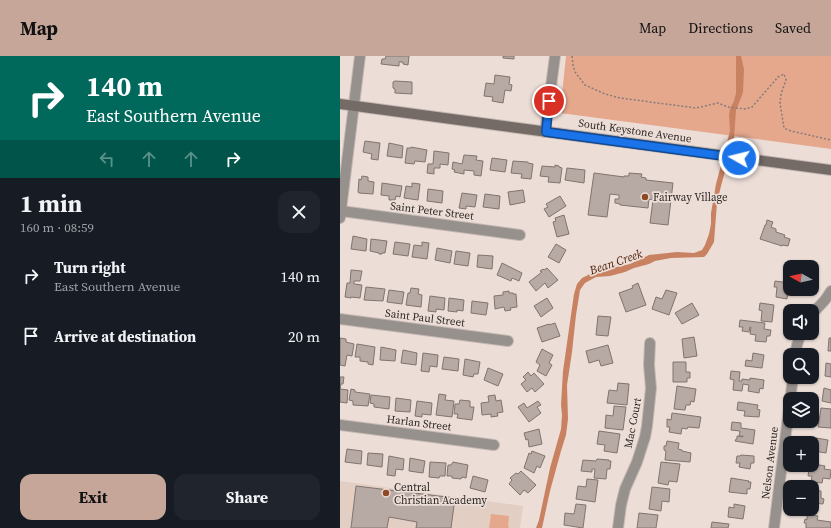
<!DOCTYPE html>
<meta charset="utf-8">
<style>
:root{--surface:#171b24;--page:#20242c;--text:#f1f3f6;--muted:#9ea1a6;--accent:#c5a698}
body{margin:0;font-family:"Source Serif 4",serif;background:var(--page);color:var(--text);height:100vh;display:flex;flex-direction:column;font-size:15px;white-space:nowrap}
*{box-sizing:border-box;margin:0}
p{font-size:13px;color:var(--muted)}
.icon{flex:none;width:22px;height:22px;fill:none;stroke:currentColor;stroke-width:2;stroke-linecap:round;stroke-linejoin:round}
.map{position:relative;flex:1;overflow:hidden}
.side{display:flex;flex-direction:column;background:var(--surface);width:340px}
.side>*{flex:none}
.hud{background:#00695c;color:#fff;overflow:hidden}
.needle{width:26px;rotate:278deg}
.buttons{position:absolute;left:443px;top:204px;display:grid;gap:8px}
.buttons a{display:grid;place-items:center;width:36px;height:36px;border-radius:8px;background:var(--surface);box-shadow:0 1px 3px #0004;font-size:20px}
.pin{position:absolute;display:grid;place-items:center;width:34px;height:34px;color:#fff;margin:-17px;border:2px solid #fff;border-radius:50%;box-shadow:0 1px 4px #0007}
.me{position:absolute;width:44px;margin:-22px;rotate:278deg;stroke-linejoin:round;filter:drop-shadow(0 0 3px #0008)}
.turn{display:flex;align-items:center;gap:14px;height:84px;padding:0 20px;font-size:18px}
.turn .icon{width:52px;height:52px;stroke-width:2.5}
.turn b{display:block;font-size:28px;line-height:34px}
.lanes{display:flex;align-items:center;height:38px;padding:0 20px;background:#0003;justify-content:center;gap:20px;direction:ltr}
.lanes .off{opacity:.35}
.round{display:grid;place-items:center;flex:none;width:42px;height:42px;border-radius:12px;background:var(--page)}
.overview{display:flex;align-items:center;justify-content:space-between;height:68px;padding:0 20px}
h1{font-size:24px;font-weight:700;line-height:30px}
.button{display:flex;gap:8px;margin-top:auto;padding:8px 20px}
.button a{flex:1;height:46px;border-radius:12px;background:var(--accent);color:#111;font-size:16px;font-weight:700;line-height:46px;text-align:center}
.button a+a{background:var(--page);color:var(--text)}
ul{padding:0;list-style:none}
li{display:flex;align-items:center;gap:12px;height:60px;padding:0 20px}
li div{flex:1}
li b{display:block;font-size:15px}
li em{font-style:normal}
header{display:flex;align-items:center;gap:24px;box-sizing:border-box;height:56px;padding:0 20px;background:var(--accent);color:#111}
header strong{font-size:19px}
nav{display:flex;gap:22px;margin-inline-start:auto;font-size:14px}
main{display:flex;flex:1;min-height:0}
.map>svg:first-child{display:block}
</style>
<header>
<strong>Map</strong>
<nav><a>Map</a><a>Directions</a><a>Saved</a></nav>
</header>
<main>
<section class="side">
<div class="hud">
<div class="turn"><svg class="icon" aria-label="right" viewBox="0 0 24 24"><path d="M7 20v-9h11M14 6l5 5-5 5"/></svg><div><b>140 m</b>East Southern Avenue</div></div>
<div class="lanes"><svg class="icon off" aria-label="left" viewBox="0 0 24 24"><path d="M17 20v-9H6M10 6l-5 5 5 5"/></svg><svg class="icon off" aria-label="ahead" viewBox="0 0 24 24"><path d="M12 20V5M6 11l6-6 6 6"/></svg><svg class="icon off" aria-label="ahead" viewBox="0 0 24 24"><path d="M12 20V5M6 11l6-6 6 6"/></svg><svg class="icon" aria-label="right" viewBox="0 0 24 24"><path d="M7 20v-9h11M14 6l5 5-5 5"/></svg></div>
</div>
<div class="overview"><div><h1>1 min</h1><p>160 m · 08:59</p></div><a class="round"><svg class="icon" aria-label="close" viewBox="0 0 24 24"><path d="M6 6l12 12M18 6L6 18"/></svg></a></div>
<ul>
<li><svg class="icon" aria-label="right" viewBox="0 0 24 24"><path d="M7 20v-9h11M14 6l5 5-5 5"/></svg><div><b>Turn right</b><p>East Southern Avenue</p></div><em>140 m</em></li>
<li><svg class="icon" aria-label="arrive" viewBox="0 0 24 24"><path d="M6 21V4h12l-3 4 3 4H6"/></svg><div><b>Arrive at destination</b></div><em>20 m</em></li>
</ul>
<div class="button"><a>Exit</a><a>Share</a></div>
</section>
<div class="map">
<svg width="491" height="472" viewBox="0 0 491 472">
<rect width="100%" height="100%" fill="#ecddd7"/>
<path fill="#e3cec4" d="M0 425 183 450 180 472H0Z"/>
<g fill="#e5a88d">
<path d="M226 0H491V93L220 57Z"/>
<path d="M151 458 169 460 168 470 169 472H149Z"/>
</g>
<path fill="#c98261" d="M396 0H401L404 13 403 36 401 42 396 54 394 83 381 130 377 147 374 186 367 198 364 201 331 202 315 205 309 208 294 212 285 216 270 220 256 221 245 227 240 234 236 259 232 296 227 329 228 363 226 379 221 395 210 435 202 472H196L199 464 210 412 221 373 222 359 221 349 223 315 234 238 237 228 242 222 254 216 290 208 309 199 337 196 354 197 362 194 365 189 369 178 371 168V157L376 128 390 75 389 59 390 53 394 45 396 37Z"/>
<g fill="#b7a9a3" stroke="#81746e">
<path d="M46 0H69L68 9 63 8V6H59V10L41 8 42 3H45Z"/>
<path d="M163 0H174V3L163 2Z"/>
<path d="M155 19 170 21 169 28 172 29 171 35 165 34 163 47 152 45 153 41 144 40 146 27 154 28Z"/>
<path d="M55 25 72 26V38L55 37V33L53 32V26Z"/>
<path d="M25 85 40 87 38 104 31 103 32 98 23 96Z"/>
<path d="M49 87 63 90 62 102 47 100Z"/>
<path d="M71 91 87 94 85 106 75 105 74 108 65 107 67 92H71Z"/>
<path d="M94 95 109 97 108 109 100 108V112H94V118L87 117 88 108H93Z"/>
<path d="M124 99 137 100 136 104 143 105 141 120 134 119V115L124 114V118L114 116 115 114 112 113 113 106 122 108Z"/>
<path d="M152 102 167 104 165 116 150 114Z"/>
<path d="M173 105 188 106V107L193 108 191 123 181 122 182 118 171 117Z"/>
<path d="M215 109 219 110V111L222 112 220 127 208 126 209 121 200 120 202 110 215 111Z"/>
<path d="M227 112 245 114 244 127 225 124Z"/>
<path d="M254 117 284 121V120H289V117L302 118 301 121 306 122V124L333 127 328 169 310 167 313 144 309 143 308 152 280 149V148L275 147V143H279V139L270 138 267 161 248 159Z"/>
<path d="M22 120 28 121V125L34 126 33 138 19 137 18 136 19 123 21 124Z"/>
<path d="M42 127 62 130 60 141 56 140 55 144H49V140L41 139Z"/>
<path d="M72 127 80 128 78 144 64 142 66 130 72 131Z"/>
<path d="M88 133 103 135 102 147 87 145Z"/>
<path d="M183 134 185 146 170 149 168 136Z"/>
<path d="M122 137 137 139 135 151 126 150V153L119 152Z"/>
<path d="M145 138 160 140 159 153 143 151Z"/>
<path d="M220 140 226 150 209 161 204 153 208 151 206 148Z"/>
<path d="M224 159 229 178 217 181 213 166 216 165 215 162Z"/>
<path d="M427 164 433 166 431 171 436 173V176L445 179 444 181 450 183 448 190 442 189V190L420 183 425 169H426Z"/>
<path d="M13 180 27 183 26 195 11 193Z"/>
<path d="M31 183 47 185 45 197H42V198H39V197L30 195Z"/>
<path d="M55 186 70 188 68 200 53 198Z"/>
<path d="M82 186 89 187 87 203 72 201 74 189 82 190Z"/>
<path d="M216 188 226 194 219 207 208 201Z"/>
<path d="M97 192 112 195 110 207 95 204Z"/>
<path d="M116 195 130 197 128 210 114 208Z"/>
<path d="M138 199 153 200 152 213 137 211Z"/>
<path d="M162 207 182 217 179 225 172 222 171 225 157 219Z"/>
<path d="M207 212 218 224 208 232 205 227 196 235 189 226 202 216 200 215 203 213 204 214Z"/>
<path d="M11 214 22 215 20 225H14V228L22 229 20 242 11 241V242L5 241 7 227H10Z"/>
<path d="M435 225 450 227V233H453V234H448L447 243 436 241 437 231H434Z"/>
<path d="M298 227 306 249 286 256 279 237 293 232 292 230Z"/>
<path d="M26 231 45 233 43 245 24 244Z"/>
<path d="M71 232 79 233 78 238 82 239 81 251 66 249 68 237H70Z"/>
<path d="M49 234 64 236 62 248 47 246Z"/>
<path d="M326 234 337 237 329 259 312 253 316 241 322 243Z"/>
<path d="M169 235V237H173V238H176L177 251 170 252 171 254 165 255 164 251 155 253 154 240 163 239V236Z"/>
<path d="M90 240 105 242 104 254 96 253V256L88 255Z"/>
<path d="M109 242 124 244 123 255 117 254V256L108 255Z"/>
<path d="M207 242 213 252 201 261 194 250Z"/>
<path d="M132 245 148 247 146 259 131 257Z"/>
<path d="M352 247 359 259 342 268 335 257Z"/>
<path d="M420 247 434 249 432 266 421 265 422 255 419 254Z"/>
<path d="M258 260 271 261 268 280 256 279Z"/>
<path d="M400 264 425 267 424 273 431 274 430 280H427L426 286 415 285 416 279 410 278 411 271H410L409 276 402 275 403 271H399Z"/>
<path d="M215 267 220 280 202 286 197 272 209 268V269Z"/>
<path d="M354 281 357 300 344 302 342 283Z"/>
<path d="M0 282 6 283V286L14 288 12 300 7 299 5 310 0 309Z"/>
<path d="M489 282H491V295H488Z"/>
<path d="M17 288 35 291 33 309 28 308V306L20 305V301H15Z"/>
<path d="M268 289 273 307 261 310 259 304 249 307 246 295Z"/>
<path d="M41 291 56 294 55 305 40 304Z"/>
<path d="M202 293 213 299 209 307 212 309 206 320 197 315 200 309 196 306Z"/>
<path d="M63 294 77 297 76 309 61 307Z"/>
<path d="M83 297 98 299 97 311 90 310 89 316 81 315Z"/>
<path d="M413 297 424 299 422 312 405 310 406 304 412 305Z"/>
<path d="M104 301 119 303 118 315 102 313Z"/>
<path d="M125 303 140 306 138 318H134L133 321 123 319Z"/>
<path d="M333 306H346V316H350V322H347V326H333Z"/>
<path d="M486 307 491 308V321L485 320Z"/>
<path d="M148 312 163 318 158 330 144 324Z"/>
<path d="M391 315 400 316 399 325H402V323L410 324V322L424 324 423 333 420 332 419 337 408 335 409 329 403 328 402 335 393 334 394 324 390 323Z"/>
<path d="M188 316 191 320 194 317 204 328 195 336 192 332 187 336 181 328 186 324 183 321Z"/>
<path d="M0 321H4L3 328H1L0 333 8 334 7 347 0 346Z"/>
<path d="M278 327 289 328 287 349 267 347 269 334 277 335Z"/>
<path d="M337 330 356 333 354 346 351 345 350 349H346L345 354 334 353Z"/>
<path d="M484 332 491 334V347L482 345Z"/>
<path d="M11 333 15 334V336L30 338 28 350 13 349V345L9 344Z"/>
<path d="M99 338 106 339 105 344 114 345 112 361 96 359Z"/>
<path d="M31 339 50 341 49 353 34 351V348L30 347Z"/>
<path d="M155 339 156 345 161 344 163 356 157 357 158 360 151 361V358L142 359 141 347 149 346 148 340Z"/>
<path d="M56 342 71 344 70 356 55 355Z"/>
<path d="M120 344 130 345V351H134L132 364 117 362 118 358H114L115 348H119Z"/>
<path d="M77 345 92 347 91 359 82 358V361L75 360Z"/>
<path d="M198 345 201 349 197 351 201 357 189 366 178 351 184 347 187 352Z"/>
<path d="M398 346 418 349 417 353 420 354 419 361 404 360 405 355 397 354Z"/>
<path d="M274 350 286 351 283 374 265 372 266 359 273 360Z"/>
<path d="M481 352 491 353V372L478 371Z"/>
<path d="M332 357 361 361 359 372 348 371 347 373 342 372 341 378 329 376 330 371H327V363L331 364Z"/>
<path d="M392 366 401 367V372L415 374 413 388 395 385 396 383H397V380L403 381V380H399L400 375 391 374Z"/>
<path d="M199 373 202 388 189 391 188 383 186 384 184 377Z"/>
<path d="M259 375 280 378 277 397 264 395 265 389 257 388Z"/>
<path d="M476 382 488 384 486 397 474 395Z"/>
<path d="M327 385 339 387 338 393 342 394V395L351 397 350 406 325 404 326 395 324 394V390H326Z"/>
<path d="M7 393 22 395 21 408 5 406Z"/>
<path d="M192 395 205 400 200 412 197 410 194 417 184 412 189 397 191 398Z"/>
<path d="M28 397 43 398 42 411 27 409Z"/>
<path d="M401 399 414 400V407H411L410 413 399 411 400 407H396L397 400H400Z"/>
<path d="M49 400 64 403 63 414 56 413 55 420 47 419Z"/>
<path d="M70 402 85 405 83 417 69 415Z"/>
<path d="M257 403 269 404V405H271L270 413H267L266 423 254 422 255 413H252V416L241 415 243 404 256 405Z"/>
<path d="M90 406 106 407 105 420H100L99 422 89 421Z"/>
<path d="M113 406 128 409 126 422 122 421 121 423 112 422V420H107L108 409H111Z"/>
<path d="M321 406 340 408 337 426 329 425 328 429 318 427Z"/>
<path d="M474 408 485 410 484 413 491 414 490 423 483 422 482 427 471 426 472 420H468L469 413H473Z"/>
<path d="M181 415 196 429 188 437 184 434 180 439 169 428 172 424 170 422 176 417 178 418Z"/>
<path d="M133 420 148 424 145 436 130 432Z"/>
<path d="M391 422 409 425 408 426H411L410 433H407V438L389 436Z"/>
<path d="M247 423 258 424 255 446 236 443 238 430 246 431Z"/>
<path d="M16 430 115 442 111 472H76L77 466 49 461 47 472H11Z"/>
<path d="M312 431 330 433 329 446 322 445 321 455 309 453Z"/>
<path d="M472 434 481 435V442L484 443 483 448 472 447Z"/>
<path d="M236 448 246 449 243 472 224 469 225 457 234 458Z"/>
<path d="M394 448 405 450 403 463 388 461 389 451 394 452Z"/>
<path d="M299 457 318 459 316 472H297Z"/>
<path d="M467 458 478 460 477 464 491 466V472H466V467H464L465 463 467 464Z"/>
<path d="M372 466 389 468 388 472H371Z"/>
</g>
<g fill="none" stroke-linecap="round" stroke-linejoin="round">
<g stroke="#c6b9b3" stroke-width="12">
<g id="street">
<path d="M205 76 215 0"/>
<path d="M1 155 180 179"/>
<path d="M0 162 20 0"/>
<path d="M472 258 485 244 491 235"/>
<path d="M0 263 168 285"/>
<path d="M455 299 457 289 461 277"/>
<path d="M0 369 154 389"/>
<path d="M278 472 281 449 285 433 297 406 305 381 307 370 311 332 309 309 310 287"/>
<path d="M434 472 453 321"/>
</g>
</g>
<g stroke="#c6b9b3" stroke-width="12">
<path id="secondary" d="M0 48 491 114"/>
</g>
<path stroke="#857b77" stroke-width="1.5" stroke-dasharray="2 2" stroke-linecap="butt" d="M232 0 233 9 235 16 245 29 265 38 280 42 356 52 378 47 388 51 405 53 412 51 438 21 444 18 446 24 441 38 440 47 444 72 451 75 491 84"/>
<use href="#street" stroke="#97918e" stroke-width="10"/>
<use href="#secondary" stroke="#746b67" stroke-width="10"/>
</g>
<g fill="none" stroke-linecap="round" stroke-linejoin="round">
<g stroke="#114b97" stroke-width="10">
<path id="route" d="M209 45 206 76 399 102"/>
</g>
<use href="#route" stroke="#1a73e8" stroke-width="7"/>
</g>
<g fill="#904925" stroke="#ecddd7" stroke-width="1.5">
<circle cx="305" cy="141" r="4"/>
<circle cx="46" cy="437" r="4"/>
</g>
<g text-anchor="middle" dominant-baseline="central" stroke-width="3.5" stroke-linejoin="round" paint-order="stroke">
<g font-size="11" fill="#2c2724" stroke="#ecddd7">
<text transform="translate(295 75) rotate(8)">South Keystone Avenue</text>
<text transform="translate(92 155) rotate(7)">Saint Peter Street</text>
<text transform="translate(85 262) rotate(7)">Saint Paul Street</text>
<text transform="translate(79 367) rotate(7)">Harlan Street</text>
<text transform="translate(293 367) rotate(-79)">Mac Court</text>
<text transform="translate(430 407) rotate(-83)">Nelson Avenue</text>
</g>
<g font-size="11" fill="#2c2724" stroke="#ecddd7" text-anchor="start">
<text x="313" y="141">Fairway Village</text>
<text x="54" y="431">Central<tspan x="54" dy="13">Christian Academy</tspan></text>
</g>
<g font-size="12" font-style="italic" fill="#502109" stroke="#ecddd7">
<text transform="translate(276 206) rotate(-19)">Bean Creek</text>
</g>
</g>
</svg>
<div class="buttons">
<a><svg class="needle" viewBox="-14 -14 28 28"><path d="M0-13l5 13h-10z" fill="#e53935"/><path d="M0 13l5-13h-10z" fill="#9ea1a6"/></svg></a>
<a><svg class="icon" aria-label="sound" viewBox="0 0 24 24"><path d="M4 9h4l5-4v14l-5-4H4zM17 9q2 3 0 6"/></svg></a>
<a><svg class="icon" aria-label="search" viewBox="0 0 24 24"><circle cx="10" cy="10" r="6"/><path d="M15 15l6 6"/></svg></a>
<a><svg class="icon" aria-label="layers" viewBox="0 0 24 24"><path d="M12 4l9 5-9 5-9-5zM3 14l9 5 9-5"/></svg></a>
<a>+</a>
<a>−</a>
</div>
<div class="pin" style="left:209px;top:45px;background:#d93025"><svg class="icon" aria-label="arrive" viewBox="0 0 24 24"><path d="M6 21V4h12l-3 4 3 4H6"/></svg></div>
<svg class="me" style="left:399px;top:102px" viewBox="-20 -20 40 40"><circle r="17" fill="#1a73e8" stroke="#fff" stroke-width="3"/><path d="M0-11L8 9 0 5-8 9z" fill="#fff"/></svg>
</div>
</main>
